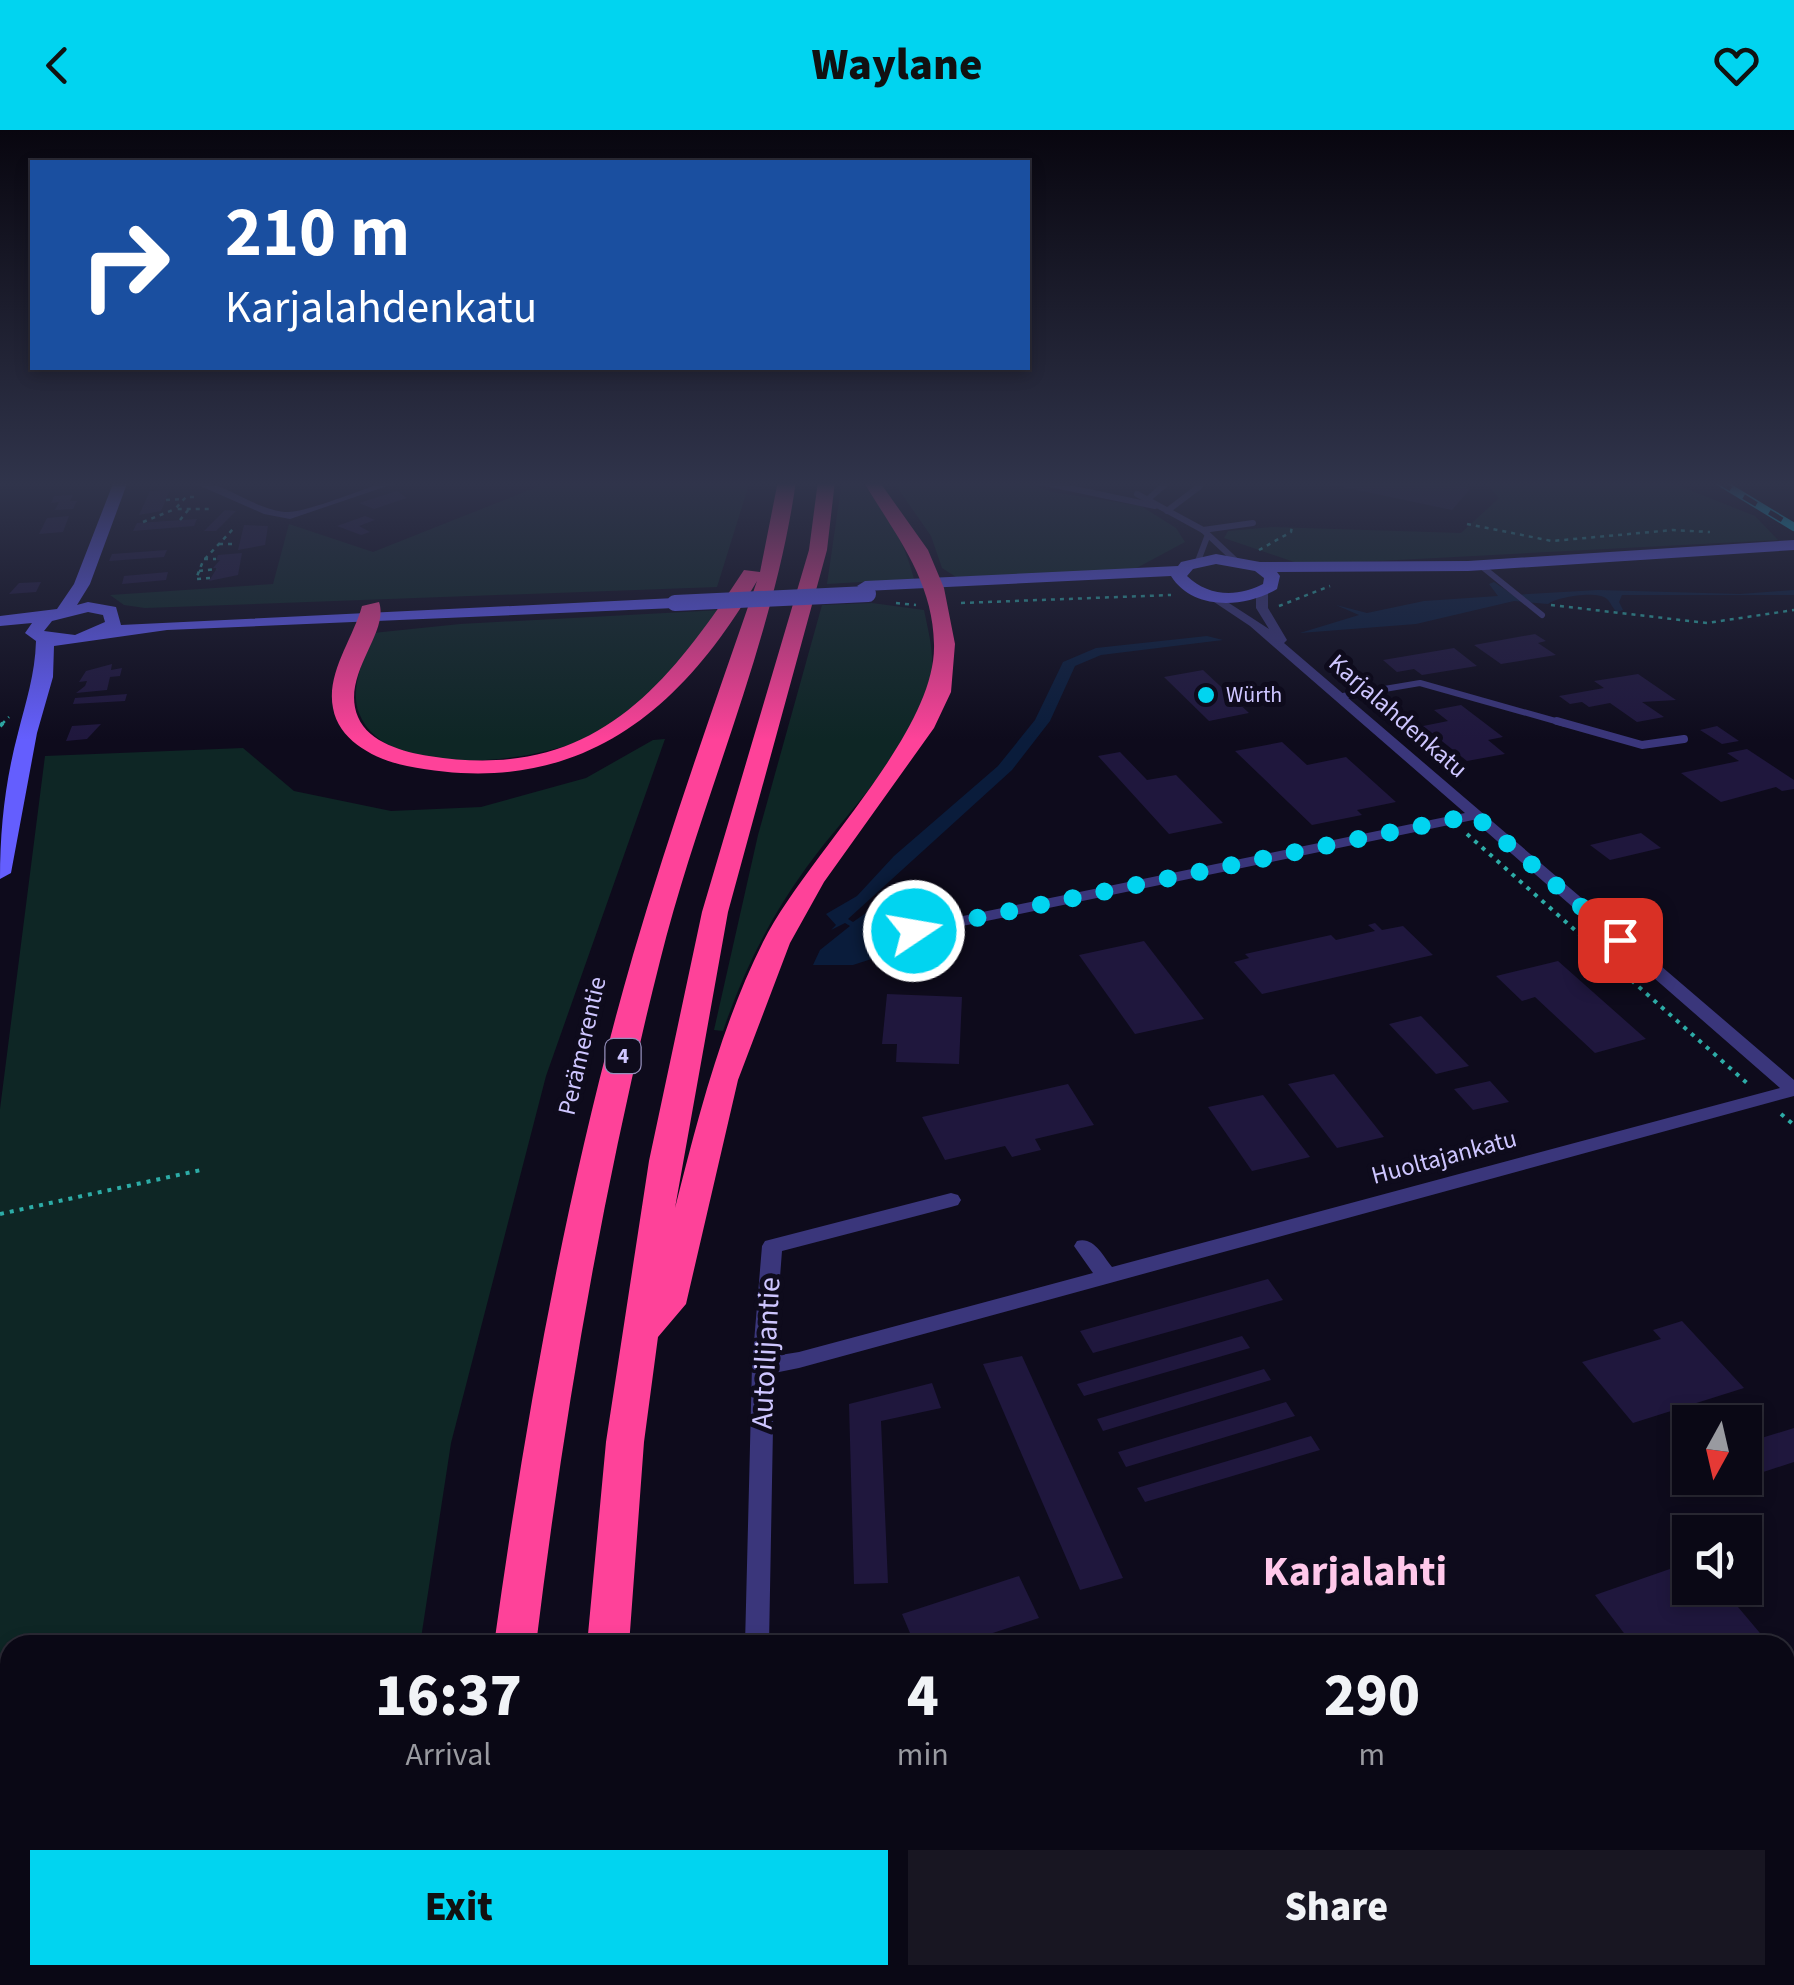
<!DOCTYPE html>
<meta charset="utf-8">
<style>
:root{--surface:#0a0815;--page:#181622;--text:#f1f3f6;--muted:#999aa0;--line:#2a2934;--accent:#01d4f0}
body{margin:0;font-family:"Source Sans 3",sans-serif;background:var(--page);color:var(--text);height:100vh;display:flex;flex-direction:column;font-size:38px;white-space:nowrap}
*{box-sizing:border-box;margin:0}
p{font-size:32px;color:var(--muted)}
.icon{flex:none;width:55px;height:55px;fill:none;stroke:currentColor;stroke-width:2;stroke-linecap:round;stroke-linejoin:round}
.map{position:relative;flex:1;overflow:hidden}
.sheet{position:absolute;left:0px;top:1505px;width:1795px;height:350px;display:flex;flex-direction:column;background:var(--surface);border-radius:30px 30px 0 0;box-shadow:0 5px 15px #0003,0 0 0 2px var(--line)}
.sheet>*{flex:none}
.banner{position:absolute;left:30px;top:30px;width:1000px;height:210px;border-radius:0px;box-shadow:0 5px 15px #0003,0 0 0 2px var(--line);background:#1a4fa0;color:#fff;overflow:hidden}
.needle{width:65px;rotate:188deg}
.tools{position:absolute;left:1672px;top:1275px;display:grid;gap:20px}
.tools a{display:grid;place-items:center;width:90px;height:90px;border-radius:0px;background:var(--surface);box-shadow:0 5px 15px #0003,0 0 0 2px var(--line);font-size:50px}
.pin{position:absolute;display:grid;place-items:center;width:85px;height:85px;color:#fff;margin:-42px;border-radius:20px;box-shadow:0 5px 15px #0006}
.me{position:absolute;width:110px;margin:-55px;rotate:78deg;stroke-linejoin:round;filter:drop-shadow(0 0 8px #0008)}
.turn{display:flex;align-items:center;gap:35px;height:210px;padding:0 30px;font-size:45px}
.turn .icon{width:130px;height:130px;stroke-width:2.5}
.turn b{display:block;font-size:70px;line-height:85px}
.eta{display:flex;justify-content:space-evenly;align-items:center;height:170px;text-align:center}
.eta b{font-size:60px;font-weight:800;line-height:70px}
.button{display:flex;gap:20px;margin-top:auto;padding:20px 30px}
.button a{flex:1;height:115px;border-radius:0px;background:var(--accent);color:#111;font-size:40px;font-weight:800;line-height:115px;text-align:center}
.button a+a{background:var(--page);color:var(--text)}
header{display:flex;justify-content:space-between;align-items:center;height:130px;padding:0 30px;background:var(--accent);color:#111;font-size:45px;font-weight:800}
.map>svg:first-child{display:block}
</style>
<header><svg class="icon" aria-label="back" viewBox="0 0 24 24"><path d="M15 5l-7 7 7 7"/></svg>Waylane<svg class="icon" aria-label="heart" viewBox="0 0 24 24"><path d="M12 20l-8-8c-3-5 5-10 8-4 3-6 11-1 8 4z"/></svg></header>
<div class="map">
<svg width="1794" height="1855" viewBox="0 0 1794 1855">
<rect width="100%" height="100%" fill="#0e0b1c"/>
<g fill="#0e2625">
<path d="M552 351H750L717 457 145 478 124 475 110 465 273 454 289 394 373 422Z"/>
<path d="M842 351H860C887 382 903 408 914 449L827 454Z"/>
<path d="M893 351H1022L1052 362 1141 376 1176 398 1185 412 1131 441 956 447 942 438 931 406Z"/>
<path d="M1485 351H1667L1755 386 1778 410 1303 435 1224 408 1228 401 1273 397 1461 403 1499 368Z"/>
<path d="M872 473 924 480C929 504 936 530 930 555 913 619 844 685 806 738 769 789 743 842 723 901L714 900 758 705 822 475Z"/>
<path d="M721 480C682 528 647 576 591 606 540 632 385 653 359 583 349 558 365 527 373 503L460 494Z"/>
<path d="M665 609 546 946 451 1313 420 1515H10V1845H369L368 1855H0V979L45 626 243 618 294 661 391 681 481 677 586 648 653 610Z"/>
</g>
<g fill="#0a1c3b">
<path d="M1494 452 1513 465 1598 460 1740 464 1794 460V465H1622L1619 472 1623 480 1617 482C1613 479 1611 473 1607 469 1597 460 1557 467 1548 474L1514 471 1416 494 1300 503 1359 485 1336 475 1367 483 1424 471 1498 466 1489 454Z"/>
<path d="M1207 506 1223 510 1101 525 1075 536 1050 591 1012 640 848 789 853 792 879 774 924 785 904 799 890 823 853 835H813L820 820 850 796 845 793 831 800 836 795 826 784 857 766 894 726 998 636 1035 590 1063 532 1096 518Z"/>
</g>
<g fill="#1f173d">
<path d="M1314 351H1434L1471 358 1452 380Z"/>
<path d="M170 360 161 381 139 385 150 361Z"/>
<path d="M397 361 407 368 374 379 359 373Z"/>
<path d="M73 365 70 371H77L73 379 55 380 59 372 51 373 54 366Z"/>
<path d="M225 380 236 381 216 401H204Z"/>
<path d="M69 386 63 402 39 404 47 388Z"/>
<path d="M365 386 375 390 359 396 370 402 361 405 337 396Z"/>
<path d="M197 389 194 396 133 401 137 393Z"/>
<path d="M244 395 268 396 265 415 238 420Z"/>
<path d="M167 420 164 427 109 431 112 424Z"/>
<path d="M242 423 238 445 209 451 217 438H213L220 430H216L218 425Z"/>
<path d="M168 442 166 450 122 454 124 446Z"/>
<path d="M41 452 36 462 9 464 19 453Z"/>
<path d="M1535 504 1546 511 1538 513 1556 525 1501 534 1474 515Z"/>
<path d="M1454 518 1477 536 1422 545 1414 539 1397 542 1383 530Z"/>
<path d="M112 534 111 540 122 538 120 546 110 547 107 560 76 563 85 556 87 551 79 552 86 541Z"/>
<path d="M1203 540 1249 583 1209 591 1164 547Z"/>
<path d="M1638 544 1676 570 1642 572 1664 587 1637 592 1610 573 1589 577 1582 572 1570 574 1559 566 1604 558 1594 551Z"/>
<path d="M127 564 125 571 73 574 75 568Z"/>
<path d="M1461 575 1503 607 1488 610 1505 624 1467 631 1423 596 1448 591 1434 580Z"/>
<path d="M101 594 87 609 66 611 72 596Z"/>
<path d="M1717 596 1739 611 1722 614 1700 600Z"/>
<path d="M1282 612 1307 635 1346 627 1396 672 1357 680 1362 685 1312 695 1235 621Z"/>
<path d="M1747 619 1794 650V659L1782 661 1776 657 1721 672 1681 643 1739 631 1727 623Z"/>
<path d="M1120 622 1147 650 1176 645 1223 693 1169 704 1098 626Z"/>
<path d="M1641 703 1661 718 1610 730 1590 715Z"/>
<path d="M1375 793 1382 800 1403 796 1433 825 1262 864 1234 832 1249 828 1245 824 1331 805 1336 810 1375 801 1368 795Z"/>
<path d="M1144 811 1204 889 1135 904 1079 825Z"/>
<path d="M1558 831 1646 909 1595 923 1535 867 1522 871 1496 846Z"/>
<path d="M887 864 962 867 959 934 896 932 897 914H882Z"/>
<path d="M1421 886 1469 936 1436 944 1389 894Z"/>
<path d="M1334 944 1384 1007 1337 1018 1288 954Z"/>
<path d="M1490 951 1509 972 1473 980 1454 959Z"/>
<path d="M1068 954 1094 995 1035 1009 1041 1020 1012 1027 1005 1016 945 1030 922 987Z"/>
<path d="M1263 965 1310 1027 1252 1041 1208 977Z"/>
<path d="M1268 1149 1283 1170 1093 1223 1080 1201Z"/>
<path d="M1682 1191 1744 1258 1633 1293 1582 1232 1661 1209 1653 1200Z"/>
<path d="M1242 1206 1250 1218 1084 1266 1077 1254Z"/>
<path d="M1022 1226 1123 1448 1080 1460 983 1234Z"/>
<path d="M1264 1239 1271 1250 1103 1301 1097 1289Z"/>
<path d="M932 1253 941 1278 881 1291 888 1453 854 1454 849 1274Z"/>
<path d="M1286 1272 1295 1286 1126 1337 1118 1322Z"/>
<path d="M1794 1298V1332L1745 1348V1313Z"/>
<path d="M1311 1306 1320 1320 1145 1372 1137 1358Z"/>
<path d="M1690 1331V1348H1743L1698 1362 1676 1335Z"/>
<path d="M1690 1432V1458H1722L1770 1515H1633L1595 1465Z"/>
<path d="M1019 1446 1039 1488 956 1515H915L902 1484Z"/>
<path d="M1785 1534 1794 1545V1730L1785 1718Z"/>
<path d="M908 1845H1073L1077 1855H911Z"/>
<path d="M1250 1845H1390L1392 1849 1378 1855H1255Z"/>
</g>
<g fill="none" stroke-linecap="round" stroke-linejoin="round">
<g stroke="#2daca7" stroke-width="2.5" stroke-dasharray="4 5" stroke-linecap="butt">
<path d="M39 354 44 351"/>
<path d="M194 367H186L175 379H212"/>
<path d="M166 370 184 369"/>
<path d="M180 390 189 379"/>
<path d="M143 392 175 379"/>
<path d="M1467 394 1552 411 1673 400 1710 402"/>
<path d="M219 414H235"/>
<path d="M1259 420 1291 402 1292 396"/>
<path d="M204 429H216"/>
<path d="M199 441 217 439"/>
<path d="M210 448 196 449 203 431 233 399"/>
<path d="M896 473 916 475"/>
<path d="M961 473 1171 465"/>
<path d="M1551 475 1707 493 1794 480"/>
<path d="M1279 476 1330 456"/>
<path d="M2 594 9 587"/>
</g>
<g stroke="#2daca7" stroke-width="4" stroke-dasharray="4 6" stroke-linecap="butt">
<path d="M0 596 5 591"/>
<path d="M1467 704 1748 954"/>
<path d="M1781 984 1794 995"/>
<path d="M0 1084 201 1040"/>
</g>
<g stroke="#3a367b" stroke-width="6">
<path d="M1036 351 1155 376"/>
<path d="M1137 364 1203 400 1235 430"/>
<path d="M1147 370 1169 351"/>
<path d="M1167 381 1200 356"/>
<path d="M1203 400 1253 393"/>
<path d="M1198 431 1207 407"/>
<path d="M1480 435 1542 485"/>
<path d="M1337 567 1420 553 1566 594"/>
</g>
<path stroke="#3a367b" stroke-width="8" d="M1557 591 1642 615 1684 609"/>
<g fill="#3a367b" fill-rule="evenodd">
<path d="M189 351C222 349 251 378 284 382 304 384 365 358 388 351H402L290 389 264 384Z"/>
<path d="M1262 460 1268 463V478L1287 510 1284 513 1794 950V966L799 1238 774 1243 769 1515H745L752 1236 762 1116 765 1111 951 1063 958 1065 961 1070 958 1075 951 1077 782 1121 774 1226 799 1222 1093 1143 1074 1116 1077 1111C1094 1106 1103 1126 1112 1137L1780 958 1473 690 914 806 908 804 906 801 908 798 914 796 1465 683 1250 496 1205 466 1215 464 1269 499 1256 478V463Z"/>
<rect x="740" y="1845" width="30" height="10"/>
</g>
<g fill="#645efe" fill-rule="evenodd">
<path d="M114 351H128L90 454 77 475 88 472 116 477 121 495 675 468 683 473 675 478 167 500 54 516 53 547 37 603 11 743 0 749C0 699 5 652 18 603 26 571 35 545 36 511L25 503 32 493 0 496V486L57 479 74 454ZM88 482 103 485 105 492 75 505 44 501 52 491Z"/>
<path d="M1794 410V420L1468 441 1277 442 1280 446 1277 459C1245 478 1193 481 1171 446L865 461 857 456 865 451 1178 436 1181 432 1216 424 1260 432 1468 431ZM1216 434 1255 441 1264 448 1263 454C1239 467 1208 467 1187 446L1193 439Z"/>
</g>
<g fill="#fe4299" fill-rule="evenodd">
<path d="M778 351H796C773 515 700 670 660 831 603 1056 564 1285 536 1515H494C526 1284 568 1050 633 825 670 699 714 575 757 451 677 589 572 669 407 636 377 630 339 612 333 578 326 543 353 509 362 476L379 472C390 503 340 545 358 587 369 613 404 622 429 626 590 652 664 562 744 440L760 442Z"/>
<path d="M818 351H835L827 420 728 782 675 1078C698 988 721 896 763 812 806 726 937 603 934 514 933 449 894 403 863 351H879L928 420 944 458 955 514 951 562 934 598 824 752 790 813 738 950 686 1174 658 1207 644 1312 629 1515H587L606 1312 649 1031 702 782 809 420Z"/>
<path d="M448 1845H498L497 1855H447Z"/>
<path d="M556 1845H606L605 1855H555Z"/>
</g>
<g stroke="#01d4f0" stroke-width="8">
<path id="rail" d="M1718 351 1794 397"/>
</g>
<use href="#rail" stroke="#0e0b1c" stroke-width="5" stroke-dasharray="15" stroke-linecap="butt"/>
<path stroke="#645efe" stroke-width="16" d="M675 473 868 464"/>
</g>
<linearGradient id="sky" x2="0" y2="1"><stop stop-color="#08060f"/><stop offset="0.58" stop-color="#30344b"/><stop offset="1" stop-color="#30344b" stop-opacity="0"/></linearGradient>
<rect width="1794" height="610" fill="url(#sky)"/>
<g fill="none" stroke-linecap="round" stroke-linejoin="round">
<path stroke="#01d4f0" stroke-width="18" stroke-dasharray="0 32.4" d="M914 801 1474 685 1620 810"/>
</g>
<circle fill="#01d4f0" stroke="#0e0b1c" stroke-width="4" cx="1206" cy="565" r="10"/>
<g text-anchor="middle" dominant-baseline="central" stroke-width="10" stroke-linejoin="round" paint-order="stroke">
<g font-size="22" fill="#cec6ff" stroke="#0e0b1c" text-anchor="start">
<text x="1226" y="565">Würth</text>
</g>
<rect fill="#0e0b1c" stroke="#948ebb" stroke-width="2.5" x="605.5" y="909" width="35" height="34" rx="8"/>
<g font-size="22" font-weight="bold" fill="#cec6ff">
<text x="623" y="926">4</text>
</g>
<g font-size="25" fill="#cec6ff" stroke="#0e0b1c">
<text transform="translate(1398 586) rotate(41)">Karjalahdenkatu</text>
<text transform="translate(582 916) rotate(-77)">Perämerentie</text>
<text transform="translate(1444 1027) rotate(-15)">Huoltajankatu</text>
</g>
<g font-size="30" fill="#cec6ff" stroke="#0e0b1c">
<text transform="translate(766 1223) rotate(-87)">Autoilijantie</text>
</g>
<g font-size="42" font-weight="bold" fill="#ffc8ea" stroke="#0e0b1c">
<text x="1355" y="1442">Karjalahti</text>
</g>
</g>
</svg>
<div class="tools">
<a><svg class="needle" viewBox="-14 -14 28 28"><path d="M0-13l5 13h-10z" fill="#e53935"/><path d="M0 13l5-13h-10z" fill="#999aa0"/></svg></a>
<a><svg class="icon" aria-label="sound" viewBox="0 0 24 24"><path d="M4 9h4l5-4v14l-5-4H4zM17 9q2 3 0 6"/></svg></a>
</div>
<div class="pin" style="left:1620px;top:810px;background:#d93025"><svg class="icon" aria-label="arrive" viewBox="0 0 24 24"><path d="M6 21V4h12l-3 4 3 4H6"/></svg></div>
<svg class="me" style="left:914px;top:801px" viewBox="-20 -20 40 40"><circle r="17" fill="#01d4f0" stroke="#fff" stroke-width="3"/><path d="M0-11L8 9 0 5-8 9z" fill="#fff"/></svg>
<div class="banner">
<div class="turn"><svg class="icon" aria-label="right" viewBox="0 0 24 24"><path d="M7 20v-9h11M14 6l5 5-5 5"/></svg><div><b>210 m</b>Karjalahdenkatu</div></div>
</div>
<section class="sheet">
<div class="eta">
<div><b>16:37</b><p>Arrival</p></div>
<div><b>4</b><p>min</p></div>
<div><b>290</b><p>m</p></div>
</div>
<div class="button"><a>Exit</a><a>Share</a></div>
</section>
</div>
